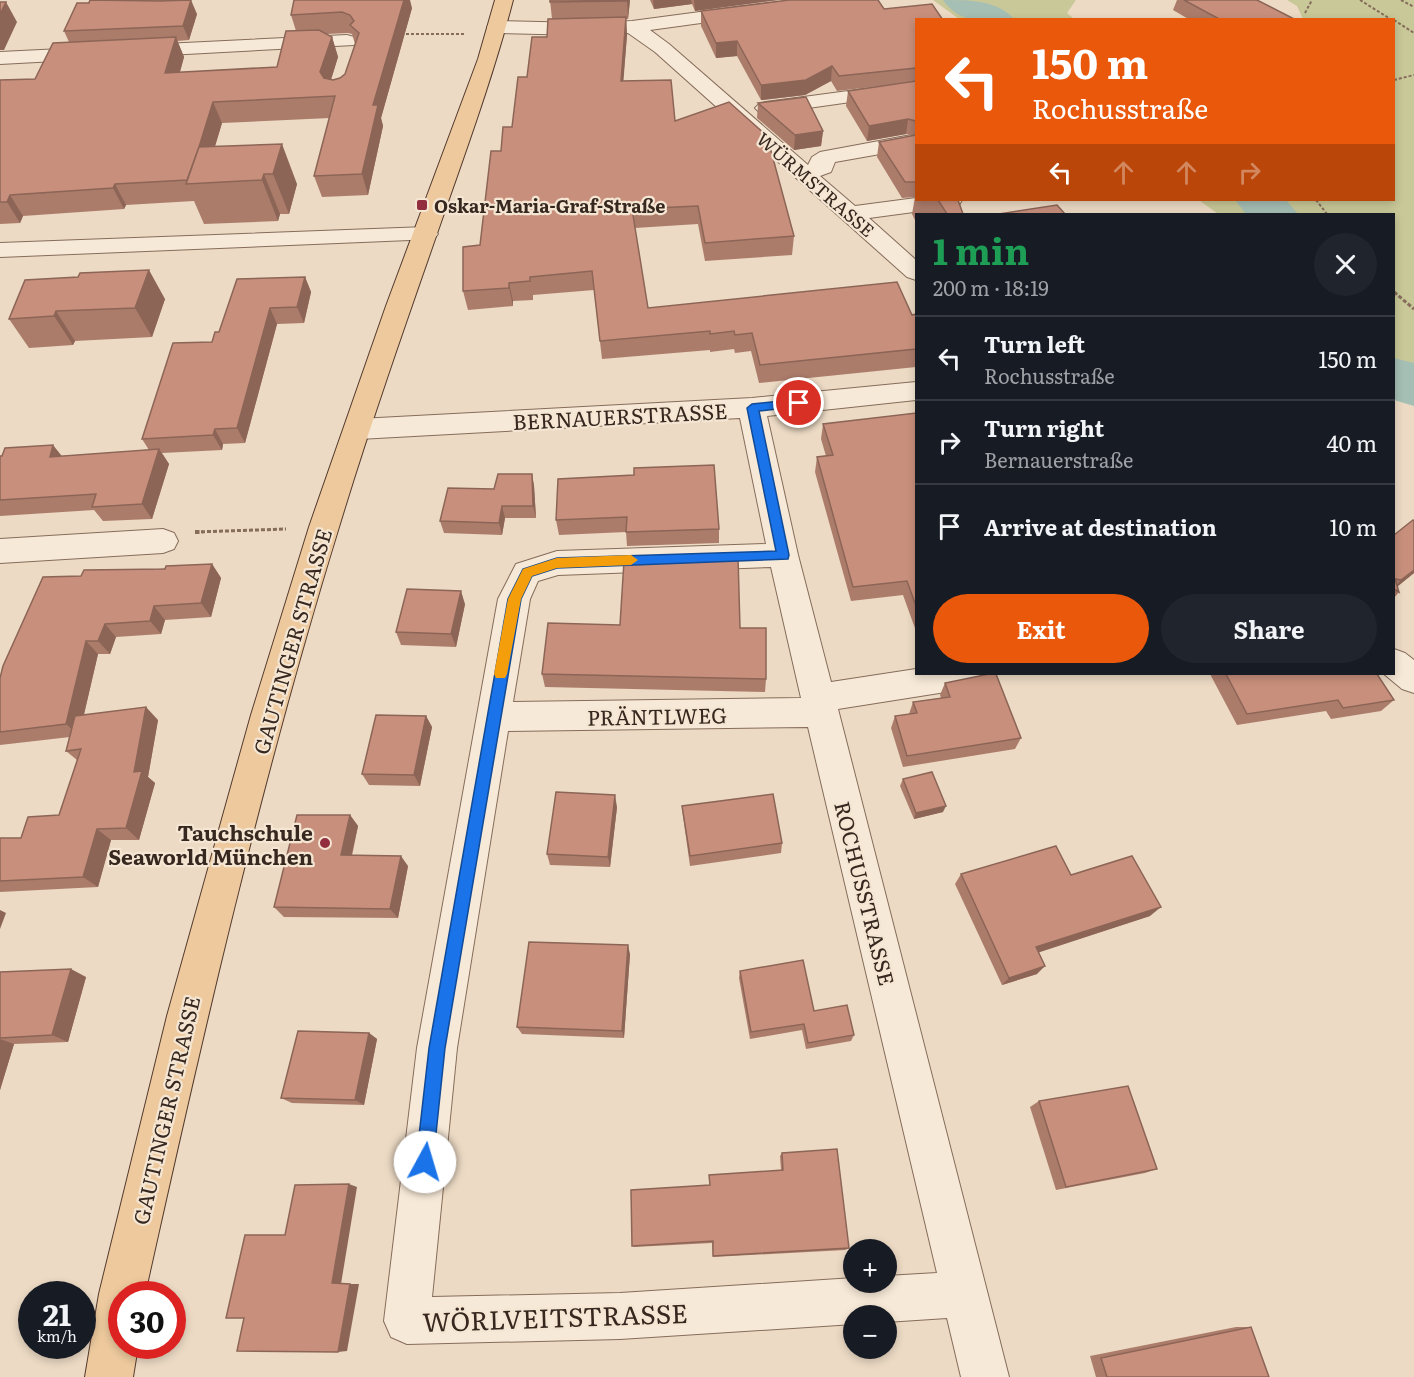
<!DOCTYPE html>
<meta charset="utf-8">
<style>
:root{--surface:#171b24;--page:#20242c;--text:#f1f3f6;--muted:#9ea1a6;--line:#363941;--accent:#ea580c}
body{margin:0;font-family:Literata,serif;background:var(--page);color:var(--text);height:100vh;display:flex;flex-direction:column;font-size:22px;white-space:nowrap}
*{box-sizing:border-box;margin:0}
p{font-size:20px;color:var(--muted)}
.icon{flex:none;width:33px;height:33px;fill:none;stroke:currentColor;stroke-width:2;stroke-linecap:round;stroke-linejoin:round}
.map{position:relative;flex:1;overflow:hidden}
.sheet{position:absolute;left:915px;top:213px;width:480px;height:462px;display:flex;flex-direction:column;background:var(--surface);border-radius:0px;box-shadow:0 3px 9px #0003}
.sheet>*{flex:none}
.guide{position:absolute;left:915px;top:18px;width:480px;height:183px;border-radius:0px;box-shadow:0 3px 9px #0003;background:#ea580c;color:#fff;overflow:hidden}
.buttons{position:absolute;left:843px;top:1239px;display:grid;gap:12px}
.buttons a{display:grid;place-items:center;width:54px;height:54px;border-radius:50%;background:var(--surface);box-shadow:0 3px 9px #0003;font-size:30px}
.speed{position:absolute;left:18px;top:1281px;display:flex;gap:12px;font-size:30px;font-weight:700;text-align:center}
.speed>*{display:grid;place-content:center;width:78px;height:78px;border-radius:50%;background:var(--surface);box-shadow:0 3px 9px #0003;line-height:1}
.speed small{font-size:15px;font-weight:400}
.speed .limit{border:9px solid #d22;background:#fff;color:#111}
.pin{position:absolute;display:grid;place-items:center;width:51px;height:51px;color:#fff;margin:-26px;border:3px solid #fff;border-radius:50%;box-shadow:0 2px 6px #0007}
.me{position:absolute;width:66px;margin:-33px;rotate:6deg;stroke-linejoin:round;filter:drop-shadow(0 0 4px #0008)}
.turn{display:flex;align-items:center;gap:21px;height:126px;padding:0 18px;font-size:27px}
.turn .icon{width:78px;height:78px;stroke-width:2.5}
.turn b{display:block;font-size:42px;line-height:51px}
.lanes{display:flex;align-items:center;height:57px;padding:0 18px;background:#0003;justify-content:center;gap:30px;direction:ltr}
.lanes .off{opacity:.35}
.round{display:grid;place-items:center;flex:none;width:63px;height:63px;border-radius:32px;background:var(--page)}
.overview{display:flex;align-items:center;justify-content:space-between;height:102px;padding:0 18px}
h1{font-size:36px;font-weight:700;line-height:45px;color:#1e9e55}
.cta{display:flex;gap:12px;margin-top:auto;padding:12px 18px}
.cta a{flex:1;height:69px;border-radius:36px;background:var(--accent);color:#fff;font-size:24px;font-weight:700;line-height:69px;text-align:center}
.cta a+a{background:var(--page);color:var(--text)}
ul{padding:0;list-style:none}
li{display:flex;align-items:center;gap:18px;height:84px;padding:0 18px;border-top:2px solid var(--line)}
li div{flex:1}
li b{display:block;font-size:22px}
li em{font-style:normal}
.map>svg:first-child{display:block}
</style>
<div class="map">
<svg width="1414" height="1377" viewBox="0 0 1414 1377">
<rect width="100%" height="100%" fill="#ecdac4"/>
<g fill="#c9c898">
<path d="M933 0H1076L1067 13 1074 19H959Z"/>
<path d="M1287 0H1414V403L1394 391V214H1218L1199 200H1394V20L1303 19 1297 6Z"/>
</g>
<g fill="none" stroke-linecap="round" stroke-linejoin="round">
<g fill="#a6bfb4" fill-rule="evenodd">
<path d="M943 0C970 0 998 0 1015 20 987 20 961 26 943 0Z"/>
<path d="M1235 200H1286L1298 214H1246Z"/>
<path d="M1394 358 1414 363V406L1394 400Z"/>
</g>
<g stroke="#866c5b" stroke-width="2">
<g id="minor">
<path d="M745 6 752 8 755 12 752 16 650 30 669 44 808 165 812 157 820 152 906 136 914 138 916 142 914 148 835 162 831 172 820 176 855 206 916 198 962 200 959 205 951 207 869 218 916 260V280L907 277 655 52 628 33 583 35 497 33 490 31 487 27 490 23 497 21 583 23 632 21Z"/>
<path d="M347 35 354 37 357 41 354 45 0 64V52Z"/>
<path d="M893 85 900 87 903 91 900 95 766 114 759 112 755 108 759 104 766 102Z"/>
<path d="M426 227 434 229 438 234 434 239 0 257V243Z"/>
<path d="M916 382V400L767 416 798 555 831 682 916 669V674H987L983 684 971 688 838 709 1009 1377H961L947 1318 886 1322V1316H854V1324L620 1339 407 1344 391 1337 384 1321 417 1048 498 599 516 564 557 551 766 544 740 418 359 439 349 436 345 429 349 422 359 419 752 398ZM771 567 801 698 513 702 530 599 538 581 558 575ZM808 727 937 1273 886 1276V1282H854V1278L620 1293 432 1297 457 1048 508 731Z"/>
<path d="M163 529 174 533 178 541 174 549 163 553 0 563V539Z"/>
<path d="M1394 649 1405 653 1414 660V693L1402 689 1384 674H1394Z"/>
</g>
</g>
<g stroke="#543b2f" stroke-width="2">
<path id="major" d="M495 0H513C493 77 466 150 440 225 405 325 370 425 339 527 261 779 202 1037 145 1294H122V1346H138L133 1377H85L99 1294 167 1016 251 715 309 527 386 306 478 59Z"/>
</g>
<g stroke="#866c5b" stroke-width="2" stroke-dasharray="3 2" stroke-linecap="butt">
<path d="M1360 0 1392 20"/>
<path d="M1401 0 1414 7"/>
<path d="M1305 13 1312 0"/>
<path d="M1394 20 1414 33"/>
<path d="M401 34H466"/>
<path d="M1394 80 1414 75"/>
<path d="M1316 200 1327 214"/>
</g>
<g stroke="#866c5b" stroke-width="3" stroke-dasharray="4 2" stroke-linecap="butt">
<path d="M1394 292 1414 309"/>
<path d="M195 532 286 529"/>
</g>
<path stroke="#866c5b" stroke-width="4" stroke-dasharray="4.5 3" stroke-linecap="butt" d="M195 532H203"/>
<use href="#minor" fill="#f7e9d7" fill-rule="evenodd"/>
<use href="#major" fill="#edc99d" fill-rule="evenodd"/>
</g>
<g fill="#ac7c6b" fill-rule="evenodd">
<path d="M90 0H164L197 14 189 40 177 41 184 57 180 72 277 67 296 31 291 15 412 8 381 118 383 126 368 195 322 197 314 176 330 118 222 123 215 146 297 184 289 214H280L278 221 204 224 194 201 126 205 124 209 23 216 20 223 0 224V80L35 79 69 42 64 31ZM348 33 352 34 355 44 345 74 340 78 333 80H331L338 57 332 37 327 34Z"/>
<path d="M550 0H630L628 19H626L627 35 623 81 675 121 794 236 792 255 705 261 698 224 635 228 648 308 916 314V367L759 383 751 351 735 353 734 349 710 352V350L602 359 594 290 533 295V300L513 301V306L468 310 463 291 480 245 501 151 512 127 527 77 547 37 552 19Z"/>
<path d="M650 0H778L695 11 692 4 654 9Z"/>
<path d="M1177 0H1257L1296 20H1190L1173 10Z"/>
<path d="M884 9 916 20V200H958L963 214H916V222L912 214 915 197 902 198 877 157 879 142 912 136 906 134 867 141 846 106 848 91 880 86 837 91 831 81 805 95 761 100 737 56 716 58 701 26V11Z"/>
<path d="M758 103 823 131 821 146 794 150 757 118Z"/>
<path d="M305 277 311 292 304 323 277 324 245 443 223 444 222 450 162 453 169 464 152 519 103 521 94 510 0 516V456H62L149 450 142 439 219 332Z"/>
<path d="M25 280 165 299 152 337 75 341 73 345 29 348 9 319Z"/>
<path d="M916 413V631L903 595 851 601 815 472 817 457 826 456 821 439 823 424Z"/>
<path d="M532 474 534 486 536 518H505L502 535 444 533 440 521 494 489Z"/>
<path d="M634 475 719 529V543L627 546 626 532 559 535 556 520Z"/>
<path d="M1394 535 1414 573 1397 587 1399 592 1394 598Z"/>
<path d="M212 564 221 578 211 617 165 620 161 634 116 637 110 654H98L84 714 158 720 148 777 155 783 139 840H111L98 887 0 892V838H21L59 815 77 760 66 751 70 737 0 745V678L81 576Z"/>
<path d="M465 604 456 647 401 645 396 632Z"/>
<path d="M620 625 740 628 766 679 765 692 545 687 542 674Z"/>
<path d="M1210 674H1377L1394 700 1381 711 1331 719 1326 711 1237 725Z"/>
<path d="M945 683 1021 738 1015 749 903 767 891 728 895 716 909 714 913 702 941 698 940 695Z"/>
<path d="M426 716 432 727 420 786 369 785 362 774Z"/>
<path d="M903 779 943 812 914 819 900 786Z"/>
<path d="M682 806 782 843 781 853 690 866 683 816Z"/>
<path d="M617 807 610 867 550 865 547 854Z"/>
<path d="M350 815 358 826 352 856 408 866 398 918 284 917 274 907Z"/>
<path d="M961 874 1071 875 1150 916 1038 952 1037 974 1002 985 955 884Z"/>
<path d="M630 954 624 1038 522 1034 517 1027Z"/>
<path d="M740 971 814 1011 854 1035 851 1041 806 1049 802 1030 750 1039 739 978Z"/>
<path d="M0 972 86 977 68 1042 14 1044 0 1090Z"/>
<path d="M369 1033 377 1039 364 1105 292 1103 281 1098Z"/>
<path d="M1039 1101 1157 1169 1145 1173 1056 1190 1030 1107Z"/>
<path d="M782 1153 849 1248 845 1250 713 1257 712 1243 634 1247 632 1246 710 1185 781 1170 780 1156Z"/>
<path d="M1236 1327H1251L1269 1377H1096L1090 1356Z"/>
</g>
<g fill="#8c6557">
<path d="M191 0 197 14 189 40 183 26Z"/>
<path d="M404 0H410L412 8 381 118 383 126 368 195 362 174 373 105Z"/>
<path d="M627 0H630L628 19 627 1Z"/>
<path d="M653 0H691L692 4 654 9Z"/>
<path d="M694 0H778L695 11Z"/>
<path d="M6 2 17 22 4 50H0V14Z"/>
<path d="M626 17 627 35 622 99 621 81Z"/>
<path d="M176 37 184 57 174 93 165 73Z"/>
<path d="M332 37 338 57 327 92 320 72Z"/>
<path d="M737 41V56L716 58V43Z"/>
<path d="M832 66 831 81 805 95 761 100V85Z"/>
<path d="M213 102 222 123 204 183 189 180Z"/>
<path d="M908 119 906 134 867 141 869 126Z"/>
<path d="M823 131 821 146 794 150 795 135Z"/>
<path d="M282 144 297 184 289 214 273 174Z"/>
<path d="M264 174 280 214 278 221 262 180Z"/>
<path d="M115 184 126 205 124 209 113 188Z"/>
<path d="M10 195 23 216 20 223 7 202Z"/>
<path d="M149 270 165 299 152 337 135 308Z"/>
<path d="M305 277 311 292 304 323 297 307Z"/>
<path d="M509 283 513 301V306L509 288Z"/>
<path d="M270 308 277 324 245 443 237 428Z"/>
<path d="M56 311 75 341 73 345 54 316Z"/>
<path d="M215 429 223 444 222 450 213 435Z"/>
<path d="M53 445 65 460 50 457Z"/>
<path d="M159 449 169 464 152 519 142 504Z"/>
<path d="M532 474 534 486 536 518 533 506Z"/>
<path d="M502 506 505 518 502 535 499 523Z"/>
<path d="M212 564 221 578 211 617 201 603Z"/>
<path d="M1414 570V573L1394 589V588L1401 580Z"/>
<path d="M461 591 465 604 456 647 451 634Z"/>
<path d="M154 606 165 620 161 634 150 621Z"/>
<path d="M105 624 116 637 110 654 98 641Z"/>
<path d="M86 641 98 654 79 736 66 724Z"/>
<path d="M146 707 158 720 148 777 155 783 139 840 126 828 134 772Z"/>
<path d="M426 716 432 727 420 786 414 775Z"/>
<path d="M615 795 617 807 610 867 608 857Z"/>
<path d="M946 806 943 812 914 819 916 813Z"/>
<path d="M350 815 358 826 349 866 341 855Z"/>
<path d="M97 829 111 840 98 887 83 877Z"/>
<path d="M401 856 408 866 398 918 390 909Z"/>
<path d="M1161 907 1150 916 1028 956 1036 947Z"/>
<path d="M0 910 6 913 0 929Z"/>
<path d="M628 945 630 954 624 1038 622 1031Z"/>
<path d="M1045 966 1037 974 1002 985 1009 978Z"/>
<path d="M71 969 86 977 68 1042 52 1035Z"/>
<path d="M369 1033 377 1039 364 1105 355 1100Z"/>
<path d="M0 1039 14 1044 0 1090Z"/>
<path d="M349 1184 357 1187 341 1284 332 1283Z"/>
<path d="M350 1284H359L347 1351 338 1352Z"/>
</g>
<g fill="#c8907c" stroke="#8c6557" stroke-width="1.5">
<path d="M90 0 160 1 191 0 183 26 64 31 77 3H89Z"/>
<path d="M294 0H404L373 105H378L362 174 314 176 335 96 213 102 199 147 187 180 115 184 113 188 10 195 7 202H0V80L35 79 53 43 176 37 165 73 277 67 286 31 319 30 332 37 320 72 324 78 333 80 340 78 345 74 359 33 350 25 354 21 350 15 342 12 291 15Z"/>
<path d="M550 0H627V1L550 2Z"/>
<path d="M789 0H878L884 9 932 4 943 20H916V68L839 76 832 66 806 80 761 85 737 41 716 43 701 11Z"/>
<path d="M1184 0H1257L1296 20H1221Z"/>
<path d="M0 2H6L0 14Z"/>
<path d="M626 17 621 81 671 80 675 121 729 102 767 136 794 236 705 243 698 206 632 209 648 308 897 282 912 315 916 314V349L760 365 752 333 735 335 734 331 710 334V331L600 341 592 271 530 277V281L509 283V288L463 291V247L480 245 491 151H501L503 127H512L518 77H527L532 37H547L548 19Z"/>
<path d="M916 81V121L908 119 869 126 848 91Z"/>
<path d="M806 97 823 131 795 135 758 103Z"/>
<path d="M916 135V182H905L879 142Z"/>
<path d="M282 144 273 174H264L262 180 186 184 199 147Z"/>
<path d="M938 200H958L963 214H947Z"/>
<path d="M1057 205 1065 214H999Z"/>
<path d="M149 270 135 308 56 311 54 316 9 319 25 280 78 277 80 273Z"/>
<path d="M305 277 297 307 270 308 237 428 215 429 213 435 142 439 173 343 212 342 215 332H219L237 279Z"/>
<path d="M916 413V606L907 581 853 587 817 457 833 455 823 424Z"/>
<path d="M53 445 50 457 159 449 142 504 92 507 96 494 0 500V456H2L5 448Z"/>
<path d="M714 465 719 529 626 532 627 517 556 520 558 479 634 475V468Z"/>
<path d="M498 474H532L533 506H502L499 523 440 521 448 488 494 489Z"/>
<path d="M1413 520 1414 521V570L1401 580 1395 579 1399 592 1394 589V535Z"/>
<path d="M738 557 740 628H766V679L542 674 548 623 620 625 624 561Z"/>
<path d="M212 564 201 603 154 606 150 621 105 624 98 641H86L66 724 0 732V678L3 666 43 577 81 576 84 570 165 569 166 566Z"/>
<path d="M407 589 461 591 451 634 396 632Z"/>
<path d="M989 674H996L1021 738 907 756 895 716 917 713 913 702 950 697 945 683Z"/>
<path d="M1226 674H1377L1394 700 1343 708 1338 700 1247 714Z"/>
<path d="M146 707 134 772 142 771 126 828 97 829 83 877 0 881V838H21L28 817 59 815 81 749 66 751 75 716Z"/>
<path d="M376 715 426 716 414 775 362 774Z"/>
<path d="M932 772 946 806 916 813 903 779Z"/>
<path d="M556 792 615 795 608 857 547 854Z"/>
<path d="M773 794 782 843 690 856 682 806Z"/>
<path d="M297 815H350L341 855 401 856 390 909 274 907Z"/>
<path d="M1056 846 1071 875 1132 856 1161 907 1036 947 1045 966 1009 978 961 874Z"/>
<path d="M529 942 628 945 622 1031 517 1027Z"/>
<path d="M803 960 814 1011 847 1005 854 1035 808 1043 804 1024 751 1032 740 971Z"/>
<path d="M71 969 52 1035 0 1038V972Z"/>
<path d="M298 1031 369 1033 355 1100 281 1098Z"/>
<path d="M1128 1086 1157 1169 1066 1187 1039 1101Z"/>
<path d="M837 1149 849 1248 713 1256V1241L632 1246 631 1190 710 1185 709 1175 783 1170 782 1153Z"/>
<path d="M349 1184 332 1283 350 1284 338 1352 237 1351 244 1318H226L245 1235H285L295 1185Z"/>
<path d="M1251 1327 1269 1377H1107L1101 1358Z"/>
</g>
<path fill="#1a73e8" stroke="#114b97" stroke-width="1.5" d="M799 399 805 403 803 406 759 411 789 555 788 559 557 568 532 576 521 599 445 1048 433 1162 431 1168 425 1171 418 1168 416 1162 429 1048 508 599 523 569 557 558 776 551 747 408 752 404Z"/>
<path fill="#f59e0b" d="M631 555 638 560 631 565 557 568 532 576 521 599 507 674 505 678H496L494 674 508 599 523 569 557 558Z"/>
<g fill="#922e3e" stroke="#f4e6d3" stroke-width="2">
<rect x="416" y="199" width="12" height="12" rx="3"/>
<circle cx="325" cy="843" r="6"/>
</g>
<g text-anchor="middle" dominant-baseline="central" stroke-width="4.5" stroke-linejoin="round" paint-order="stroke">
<g font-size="18" fill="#36271f" stroke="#f4e6d3">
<text transform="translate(816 184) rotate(41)">WÜRMSTRASSE</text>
</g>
<g font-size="18" font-weight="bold" fill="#36271f" stroke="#f4e6d3" text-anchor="start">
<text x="434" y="205">Oskar-Maria-Graf-Straße</text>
</g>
<g font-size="21" fill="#36271f" stroke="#f4e6d3">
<text transform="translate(620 415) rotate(-3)">BERNAUERSTRASSE</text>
<text transform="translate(291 641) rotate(-74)">GAUTINGER STRASSE</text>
<text transform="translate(657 715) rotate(-1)">PRÄNTLWEG</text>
<text transform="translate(866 893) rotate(76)">ROCHUSSTRASSE</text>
<text transform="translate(165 1110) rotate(-77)">GAUTINGER STRASSE</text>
</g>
<g font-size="21" font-weight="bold" fill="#36271f" stroke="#f4e6d3" text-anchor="end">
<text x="313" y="831">Tauchschule<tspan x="313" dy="24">Seaworld München</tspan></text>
</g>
<g font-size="26" fill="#36271f" stroke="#f4e6d3">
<text transform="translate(555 1316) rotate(-2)">WÖRLVEITSTRASSE</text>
</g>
</g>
</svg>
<div class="buttons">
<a>+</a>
<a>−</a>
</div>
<div class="speed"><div>21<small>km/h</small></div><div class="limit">30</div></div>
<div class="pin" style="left:799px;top:403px;background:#d93025"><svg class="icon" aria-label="arrive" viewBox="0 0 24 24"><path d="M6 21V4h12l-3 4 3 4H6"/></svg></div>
<svg class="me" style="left:425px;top:1162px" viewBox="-20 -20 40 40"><circle r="19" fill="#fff"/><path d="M0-13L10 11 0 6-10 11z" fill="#1a73e8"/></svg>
<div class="guide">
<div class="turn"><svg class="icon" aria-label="left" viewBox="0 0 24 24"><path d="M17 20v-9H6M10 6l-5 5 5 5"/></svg><div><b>150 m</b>Rochusstraße</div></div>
<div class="lanes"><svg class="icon" aria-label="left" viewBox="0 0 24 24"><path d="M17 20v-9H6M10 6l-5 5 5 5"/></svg><svg class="icon off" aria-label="ahead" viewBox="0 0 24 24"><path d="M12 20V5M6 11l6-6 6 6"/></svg><svg class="icon off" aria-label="ahead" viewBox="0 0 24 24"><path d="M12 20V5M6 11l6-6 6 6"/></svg><svg class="icon off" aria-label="right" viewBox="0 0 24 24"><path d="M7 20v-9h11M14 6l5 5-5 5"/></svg></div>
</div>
<section class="sheet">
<div class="overview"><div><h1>1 min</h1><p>200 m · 18:19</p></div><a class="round"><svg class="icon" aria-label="close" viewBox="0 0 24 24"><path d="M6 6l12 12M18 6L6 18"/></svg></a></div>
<ul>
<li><svg class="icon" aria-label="left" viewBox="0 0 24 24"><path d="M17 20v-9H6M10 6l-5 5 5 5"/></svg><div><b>Turn left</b><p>Rochusstraße</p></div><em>150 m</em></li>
<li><svg class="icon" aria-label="right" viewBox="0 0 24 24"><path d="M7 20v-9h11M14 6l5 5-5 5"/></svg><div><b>Turn right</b><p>Bernauerstraße</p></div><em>40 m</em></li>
<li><svg class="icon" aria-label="arrive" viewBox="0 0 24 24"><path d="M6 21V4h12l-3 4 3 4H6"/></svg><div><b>Arrive at destination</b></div><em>10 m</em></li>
</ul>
<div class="cta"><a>Exit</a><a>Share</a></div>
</section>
</div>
